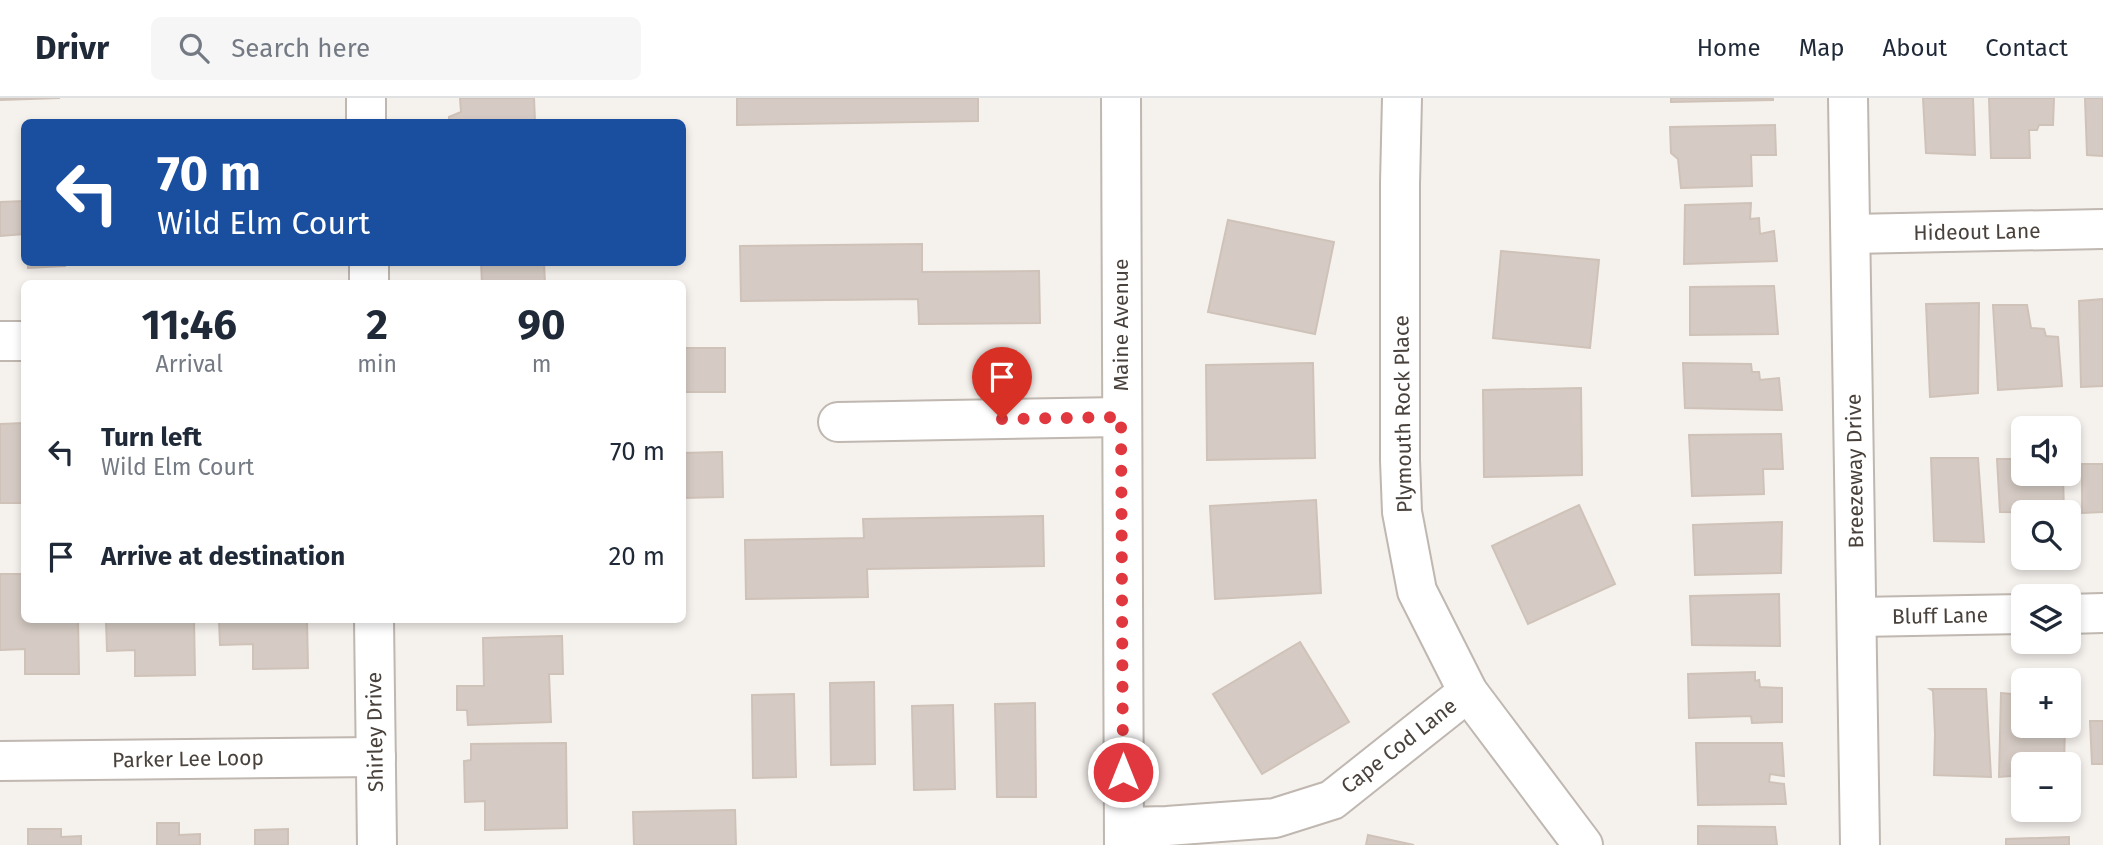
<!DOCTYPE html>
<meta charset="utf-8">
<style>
:root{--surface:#fff;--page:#f6f6f7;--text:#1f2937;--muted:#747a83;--line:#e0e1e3}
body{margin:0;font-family:"Fira Sans",sans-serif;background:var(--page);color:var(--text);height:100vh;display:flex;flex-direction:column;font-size:26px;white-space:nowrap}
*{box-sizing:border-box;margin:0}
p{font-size:23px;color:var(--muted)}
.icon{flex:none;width:38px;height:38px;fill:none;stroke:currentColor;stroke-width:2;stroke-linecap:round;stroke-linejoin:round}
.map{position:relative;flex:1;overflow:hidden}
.details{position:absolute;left:21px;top:182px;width:665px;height:343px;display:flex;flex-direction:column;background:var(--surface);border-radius:10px;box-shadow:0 4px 10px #0003}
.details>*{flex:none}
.guide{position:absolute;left:21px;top:21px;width:665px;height:147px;border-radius:10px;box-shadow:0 4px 10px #0003;background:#1a4fa0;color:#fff;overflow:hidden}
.controls{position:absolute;left:2011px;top:318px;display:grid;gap:14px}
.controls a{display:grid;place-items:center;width:70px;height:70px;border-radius:10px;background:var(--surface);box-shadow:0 4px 10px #0003;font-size:35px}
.pin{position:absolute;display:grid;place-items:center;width:60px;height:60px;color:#fff;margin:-72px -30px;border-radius:50% 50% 50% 0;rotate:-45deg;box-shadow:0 0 7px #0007}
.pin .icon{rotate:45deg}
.me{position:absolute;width:77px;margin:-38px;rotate:0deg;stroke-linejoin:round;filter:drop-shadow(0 0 5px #0008)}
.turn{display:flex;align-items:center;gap:24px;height:147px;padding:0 21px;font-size:32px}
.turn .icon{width:91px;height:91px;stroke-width:2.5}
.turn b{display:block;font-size:49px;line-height:60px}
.eta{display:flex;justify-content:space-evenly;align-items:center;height:119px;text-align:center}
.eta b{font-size:42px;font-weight:700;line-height:49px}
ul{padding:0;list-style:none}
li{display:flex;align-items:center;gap:21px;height:105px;padding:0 21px}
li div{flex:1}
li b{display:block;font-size:26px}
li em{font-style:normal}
header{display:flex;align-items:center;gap:42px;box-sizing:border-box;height:98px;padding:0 35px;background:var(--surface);border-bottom:2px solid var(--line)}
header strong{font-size:33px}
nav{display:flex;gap:38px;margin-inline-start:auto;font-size:24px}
.search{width:490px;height:63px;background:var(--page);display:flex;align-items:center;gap:18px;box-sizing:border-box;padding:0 24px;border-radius:10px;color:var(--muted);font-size:26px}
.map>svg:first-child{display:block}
</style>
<header>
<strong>Drivr</strong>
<div class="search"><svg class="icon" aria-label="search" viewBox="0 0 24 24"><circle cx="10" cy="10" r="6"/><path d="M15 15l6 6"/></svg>Search here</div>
<nav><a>Home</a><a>Map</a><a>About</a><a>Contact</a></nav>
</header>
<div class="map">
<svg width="2103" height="747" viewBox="0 0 2103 747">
<rect width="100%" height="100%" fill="#f5f1ed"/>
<g fill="#d5cbc4" stroke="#cfc2b8" stroke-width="2">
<path d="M0 0H60L0 2Z"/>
<path d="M460 0H534L535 24H449V19L461 14Z"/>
<path d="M737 0H978V23L737 27Z"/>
<path d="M1671 0H1773V2L1671 4Z"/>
<path d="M1923 0H1973L1975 57 1926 55Z"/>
<path d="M1989 0H2054L2053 27H2039L2037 32H2029L2030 60H1991Z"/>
<path d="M2085 0H2103V58L2087 57Z"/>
<path d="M1775 27 1776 57H1751L1752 88 1681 90 1678 61 1671 55 1670 29Z"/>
<path d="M24 103V136L0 138V104Z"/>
<path d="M1751 105 1750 121 1759 120 1760 136 1774 133 1777 163 1684 166 1685 107Z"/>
<path d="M1228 122 1334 144 1315 236 1208 214Z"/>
<path d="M922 146V174L1039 173 1040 225 919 226 918 201 741 203 740 148Z"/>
<path d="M1501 153 1599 162 1590 250 1493 240Z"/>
<path d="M28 164H65V168L28 170Z"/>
<path d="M481 164H544L545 186H482Z"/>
<path d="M1774 188 1778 236 1690 237V189Z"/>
<path d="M2103 201V288L2081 289 2079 203Z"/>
<path d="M1979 205 1978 295 1930 299 1926 206Z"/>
<path d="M1993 207H2027L2031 230 2044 231 2046 238 2058 239 2062 288 1998 292Z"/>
<rect x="682" y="250" width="43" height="44"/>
<path d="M1313 265 1315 360 1207 362 1206 267Z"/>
<path d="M1683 265 1751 266 1752 274H1759L1760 282 1779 280 1782 312 1685 310Z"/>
<path d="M1581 290 1582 377 1484 379 1483 292Z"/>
<path d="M24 325V405H0V326Z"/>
<path d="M1781 336 1783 371H1763L1764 396 1692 398 1689 337Z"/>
<path d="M722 354 723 399 682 400V355Z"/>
<path d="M1931 360H1978L1984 444 1934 443Z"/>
<path d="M1997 361H2023V376H2063L2064 415 2000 414Z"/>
<path d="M2082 366H2103V414L2082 415Z"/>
<path d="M1316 402 1321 495 1215 501 1210 408Z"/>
<path d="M1579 407 1615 486 1528 526 1492 448Z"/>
<path d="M1043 418 1044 468 867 471 868 499 746 501 745 442 864 440 863 421Z"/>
<path d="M1782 424 1781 475 1695 477 1693 427Z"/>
<path d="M0 476H24V522H78L79 576H25V551L0 552Z"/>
<path d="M1779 496 1780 548 1692 547 1690 498Z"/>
<path d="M106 522H194L195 577 135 578V552L107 553Z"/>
<path d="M219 522H307L308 570 253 571V546L220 547Z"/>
<path d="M562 538 563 576H549L551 624 468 627 467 612H457V588H484L483 540Z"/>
<path d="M1300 544 1349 624 1262 676 1213 596Z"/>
<path d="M1755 574V583L1759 582 1760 589 1782 590V624L1752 625 1751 618 1689 620 1688 576Z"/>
<path d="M874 584 875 666 831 667 830 585Z"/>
<path d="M1930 591H1986L1991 679 1934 677 1935 636 1933 593Z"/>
<path d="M2001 595 2023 597V628H2065L2064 667H2023V677L1999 679Z"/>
<path d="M794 596 796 679 753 680 752 597Z"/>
<path d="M1035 605 1036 699H997L995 606Z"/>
<path d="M953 607 955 691 914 692 912 608Z"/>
<path d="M2090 623H2103V666H2092Z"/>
<path d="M566 645 567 730 485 732V703L465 704 464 663 471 662V646Z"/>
<path d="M1696 645H1782L1784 678 1770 676 1769 684 1784 686 1786 706 1698 707Z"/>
<path d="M735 712 736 747H634L633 714Z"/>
<path d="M157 725H179V737L200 736V747H157Z"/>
<path d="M1698 728 1775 729 1777 747H1698Z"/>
<path d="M28 731H61V739L81 738V747H28Z"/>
<path d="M288 731V747H255V732Z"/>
<path d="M1368 737 1414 747H1366Z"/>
<path d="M2069 739V747H2006V741Z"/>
</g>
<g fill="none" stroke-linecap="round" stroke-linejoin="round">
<g stroke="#bfb7b0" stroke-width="42">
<g id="minor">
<path d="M366 0V24"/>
<path d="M1121 0 1124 747"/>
<path d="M1402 0 1400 86V362L1402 414 1417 493 1468 594 1583 747"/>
<path d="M1848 0 1860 747"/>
<path d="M1851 136 2103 131"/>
<path d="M369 164V186"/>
<path d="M0 243H24"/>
<path d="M838 324 1121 319"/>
<path d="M2068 516 2103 515"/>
<path d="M1857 519 2023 516"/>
<path d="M374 522 377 747"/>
<path d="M0 663 376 659"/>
<path d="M1124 729 1167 728 1275 720 1332 702 1468 594"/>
</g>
</g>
<use href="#minor" stroke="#fff" stroke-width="38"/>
</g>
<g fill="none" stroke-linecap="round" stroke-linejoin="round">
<path stroke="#e0383e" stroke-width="12" stroke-dasharray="0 21.6" d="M1002 321 1121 319 1123 674"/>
</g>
<g text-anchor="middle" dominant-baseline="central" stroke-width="5" stroke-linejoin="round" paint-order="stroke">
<g font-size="21" fill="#49413b" stroke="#fff">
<text transform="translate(1977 134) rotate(-1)">Hideout Lane</text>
<text transform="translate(1121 227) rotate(-90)">Maine Avenue</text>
<text transform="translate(1403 316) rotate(-91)">Plymouth Rock Place</text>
<text transform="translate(1855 373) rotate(-91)">Breezeway Drive</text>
<text transform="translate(1940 518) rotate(-1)">Bluff Lane</text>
<text transform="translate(375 634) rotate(-91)">Shirley Drive</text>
<text transform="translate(1399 648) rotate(-38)">Cape Cod Lane</text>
<text transform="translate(188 661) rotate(-1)">Parker Lee Loop</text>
</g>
</g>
</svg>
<div class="controls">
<a><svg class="icon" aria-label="sound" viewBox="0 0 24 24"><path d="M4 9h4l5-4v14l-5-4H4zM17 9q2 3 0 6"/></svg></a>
<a><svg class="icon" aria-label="search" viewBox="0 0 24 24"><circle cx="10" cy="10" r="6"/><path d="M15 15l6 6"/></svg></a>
<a><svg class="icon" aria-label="layers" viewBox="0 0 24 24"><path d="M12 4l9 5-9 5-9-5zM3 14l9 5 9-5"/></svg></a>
<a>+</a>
<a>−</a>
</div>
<div class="pin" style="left:1002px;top:321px;background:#d93025"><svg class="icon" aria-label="arrive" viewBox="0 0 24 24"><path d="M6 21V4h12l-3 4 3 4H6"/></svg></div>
<svg class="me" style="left:1123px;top:674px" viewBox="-20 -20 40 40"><circle r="17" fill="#e0383e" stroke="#fff" stroke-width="3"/><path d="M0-11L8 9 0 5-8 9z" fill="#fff"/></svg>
<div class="guide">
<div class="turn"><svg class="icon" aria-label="left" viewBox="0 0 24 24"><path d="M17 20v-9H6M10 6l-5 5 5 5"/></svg><div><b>70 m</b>Wild Elm Court</div></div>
</div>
<section class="details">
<div class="eta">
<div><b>11:46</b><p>Arrival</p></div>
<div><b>2</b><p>min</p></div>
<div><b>90</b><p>m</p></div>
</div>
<ul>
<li><svg class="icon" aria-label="left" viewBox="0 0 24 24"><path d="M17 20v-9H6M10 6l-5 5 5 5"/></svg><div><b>Turn left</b><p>Wild Elm Court</p></div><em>70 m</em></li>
<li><svg class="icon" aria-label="arrive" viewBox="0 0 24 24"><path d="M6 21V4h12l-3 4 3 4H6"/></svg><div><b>Arrive at destination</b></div><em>20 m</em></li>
</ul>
</section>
</div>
